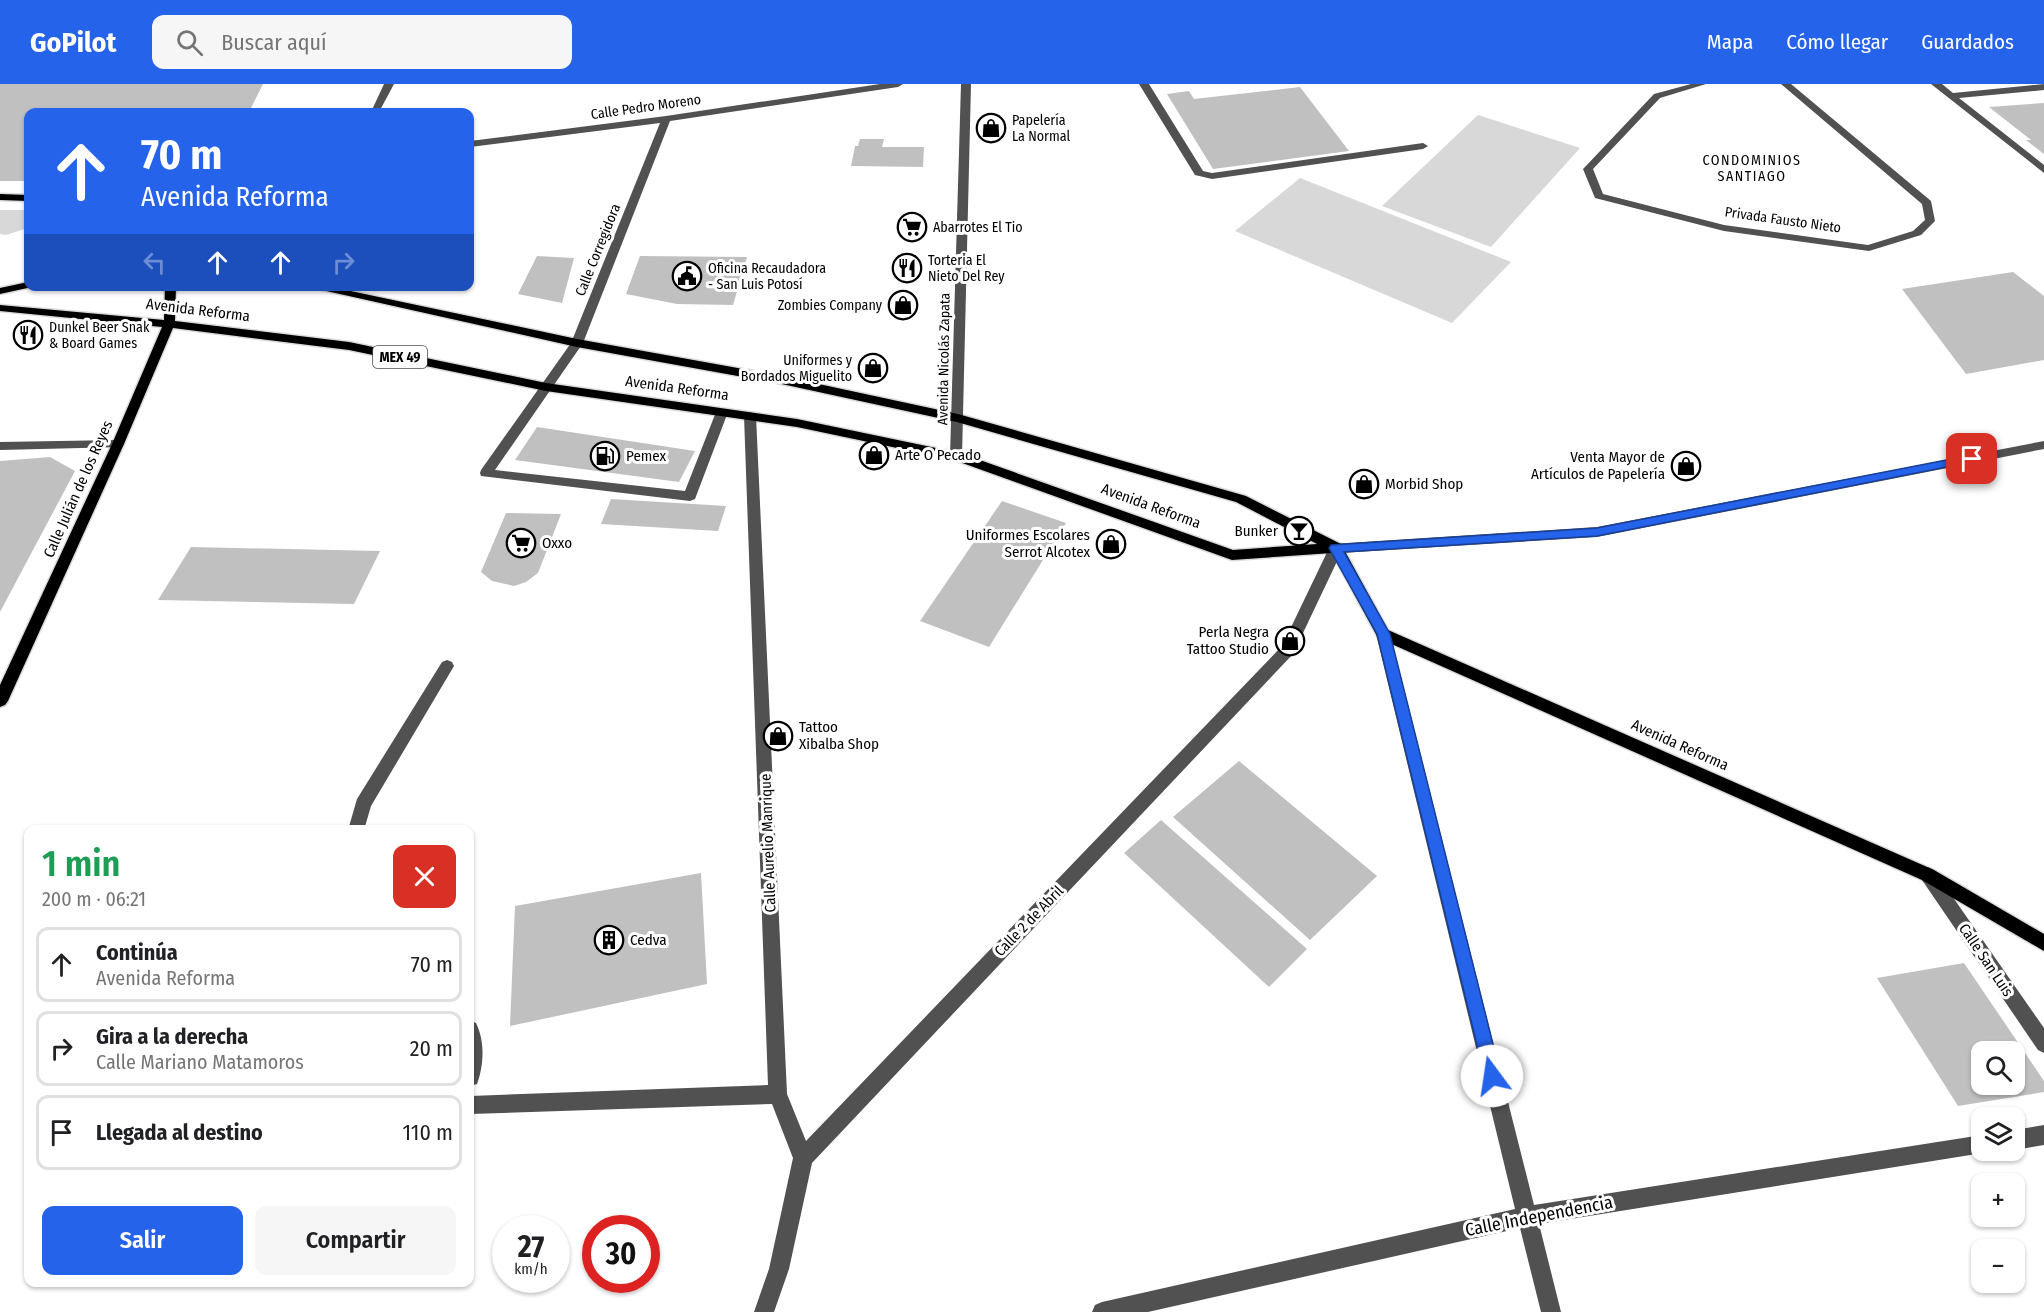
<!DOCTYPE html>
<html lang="es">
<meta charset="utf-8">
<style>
:root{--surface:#fff;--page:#f6f6f6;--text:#202124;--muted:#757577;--line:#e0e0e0;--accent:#2563eb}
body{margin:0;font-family:"Fira Sans Condensed",sans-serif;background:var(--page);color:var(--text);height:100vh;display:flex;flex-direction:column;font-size:22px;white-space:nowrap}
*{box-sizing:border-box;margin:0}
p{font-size:20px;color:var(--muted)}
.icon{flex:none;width:33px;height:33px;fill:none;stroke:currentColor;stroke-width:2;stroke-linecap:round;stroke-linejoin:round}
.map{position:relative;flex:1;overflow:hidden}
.drawer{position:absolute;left:24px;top:741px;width:450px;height:462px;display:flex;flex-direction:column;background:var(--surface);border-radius:12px;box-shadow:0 2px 4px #0004}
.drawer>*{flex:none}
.banner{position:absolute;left:24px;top:24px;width:450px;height:183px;border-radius:12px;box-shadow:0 2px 4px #0004;background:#2563eb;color:#fff;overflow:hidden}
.controls{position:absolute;left:1971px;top:957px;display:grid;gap:12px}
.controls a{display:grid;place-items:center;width:54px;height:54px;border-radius:12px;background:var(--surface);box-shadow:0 2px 4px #0004;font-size:30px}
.speed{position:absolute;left:492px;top:1131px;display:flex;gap:12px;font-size:30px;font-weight:700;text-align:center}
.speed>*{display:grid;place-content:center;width:78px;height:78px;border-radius:50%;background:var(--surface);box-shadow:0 2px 4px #0004;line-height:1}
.speed small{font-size:15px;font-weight:400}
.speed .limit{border:9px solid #d22;background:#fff;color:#111}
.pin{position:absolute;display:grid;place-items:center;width:51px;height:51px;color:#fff;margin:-26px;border-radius:12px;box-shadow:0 3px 9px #0006}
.me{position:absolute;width:66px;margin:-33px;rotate:346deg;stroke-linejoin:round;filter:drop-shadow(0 0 4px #0008)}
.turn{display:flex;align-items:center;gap:21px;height:126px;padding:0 18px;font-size:27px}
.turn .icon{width:78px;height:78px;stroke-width:2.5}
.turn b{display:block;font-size:42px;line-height:51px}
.lanes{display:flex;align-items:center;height:57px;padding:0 18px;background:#0003;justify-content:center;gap:30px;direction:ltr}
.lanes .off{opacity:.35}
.round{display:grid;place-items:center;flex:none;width:63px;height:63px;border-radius:12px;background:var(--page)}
.headline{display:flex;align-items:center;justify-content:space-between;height:102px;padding:0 18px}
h1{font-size:36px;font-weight:600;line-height:45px;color:#1e9e55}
.action{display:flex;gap:12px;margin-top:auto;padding:12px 18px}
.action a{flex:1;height:69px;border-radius:12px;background:var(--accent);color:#fff;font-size:24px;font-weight:600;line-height:69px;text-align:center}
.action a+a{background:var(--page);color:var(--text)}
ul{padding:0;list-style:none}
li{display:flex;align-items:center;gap:18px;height:75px;margin:0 12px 9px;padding:0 6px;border:3px solid var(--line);border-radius:12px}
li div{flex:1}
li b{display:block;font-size:22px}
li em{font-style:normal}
header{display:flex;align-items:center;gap:36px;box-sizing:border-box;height:84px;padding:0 30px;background:var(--accent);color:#fff}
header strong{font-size:28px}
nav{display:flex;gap:33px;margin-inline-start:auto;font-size:21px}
.search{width:420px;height:54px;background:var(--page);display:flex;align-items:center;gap:15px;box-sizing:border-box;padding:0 21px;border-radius:12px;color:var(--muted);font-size:22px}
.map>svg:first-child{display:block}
</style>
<header>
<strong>GoPilot</strong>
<div class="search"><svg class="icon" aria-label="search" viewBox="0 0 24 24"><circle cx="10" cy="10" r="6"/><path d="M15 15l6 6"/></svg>Buscar aquí</div>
<nav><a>Mapa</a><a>Cómo llegar</a><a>Guardados</a></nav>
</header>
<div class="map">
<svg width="2044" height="1228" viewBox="0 0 2044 1228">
<rect width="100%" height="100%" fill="#fff"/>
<g fill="#d8d8d8">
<path d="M1478 31 1580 64 1491 163 1382 122Z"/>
<path d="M1300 94 1511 178 1452 239 1235 147Z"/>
<path d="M0 126H28V144L6 151 0 150Z"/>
</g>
<g fill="#c0c0c0" fill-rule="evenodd">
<path d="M0 0H263L249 28H28V97H0Z"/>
<path d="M1300 3 1349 67 1213 85 1167 10 1189 7 1194 15Z"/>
<path d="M2044 19V70L2026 56H2031L1989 23Z"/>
<path d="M860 55H884L882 63H924L923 83 851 82 855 62H858Z"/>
<path d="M537 172 574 174 562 219 518 210Z"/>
<path d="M640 172 747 173 733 221 677 220 626 210Z"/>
<path d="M2013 188 2044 212V276L1966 290 1902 205Z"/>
<path d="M537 343 695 367 679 398 515 376Z"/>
<path d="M50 373 75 387 0 528V377Z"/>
<path d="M611 415 726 422 718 447 601 440Z"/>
<path d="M1002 417 1066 439 989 563 920 537Z"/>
<path d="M506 429 561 430 538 489 526 498 514 502 492 497 481 488Z"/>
<path d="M191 463 380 467 354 520 158 516Z"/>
<path d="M1239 677 1377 792 1310 856 1173 733Z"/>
<path d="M1161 736 1307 865 1269 903 1124 769Z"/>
<path d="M701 789 707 900 510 942 515 822Z"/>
<path d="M1964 879 2044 997V1008L1958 1022 1877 894ZM1982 968H2014V1000H1982Z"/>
</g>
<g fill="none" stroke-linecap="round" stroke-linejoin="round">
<g stroke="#dbdbdb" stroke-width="3">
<g id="major">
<path d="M0 110 28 111V117L0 116Z"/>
<path d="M28 198V202L32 203 0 210V204Z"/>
<path d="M165 202H176L175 237 349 258 546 299 797 335 960 369 1233 466 1317 460 1236 418 957 338 777 299 577 263 304 202H327L577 255 777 291 958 330 1246 412 1341 460 1388 546 1934 786 2044 850V867L1922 796 1378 554 1332 469 1232 476 954 376 797 343 546 307 349 266 173 244 124 360 8 617 5 621 0 623V601L112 360 162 243 0 227V221L164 236Z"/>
</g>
</g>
<g fill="#515151" fill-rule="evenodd">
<path d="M384 0H394L379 28H371Z"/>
<path d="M880 0H903L898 3 670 37 583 259 495 386 685 407 716 328 718 325H726L728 328 695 415 690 417 481 392 480 389 481 386 571 259 660 39 470 63V57L666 32Z"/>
<path d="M961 0H971L962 372 956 376 950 372Z"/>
<path d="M1139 0H1149L1203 87 1212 89 1423 59 1428 62 1423 65 1212 95 1195 91Z"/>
<path d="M1691 0H1706L1660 14 1593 85 1603 110 1724 141 1868 161 1913 147 1925 136 1922 120 1781 0H1791L1931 117 1935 137 1921 151 1869 167 1724 147 1595 114 1583 85 1585 83 1654 10Z"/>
<path d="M1931 0H1942L1953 9 2044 0V6L1959 14 2044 81V89Z"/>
<path d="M750 328 756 332 787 1010 806 1057 1282 562 1331 460 1597 443 2044 357V365L1597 453 1341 469 1293 570 812 1079 789 1185 774 1228H754L769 1185 793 1074 772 1020 470 1030V1012L768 1001 744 332Z"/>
<path d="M118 356 122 357 124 360 122 363 0 366V358Z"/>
<path d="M1383 544 1388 546 1390 550 1534 1121 1982 1051V1066L1989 1068 1539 1140 1561 1228H1541L1520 1144 1148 1228H1092L1095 1221 1102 1218 1515 1125 1376 550 1378 546Z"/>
<path d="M447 576 452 578 454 582 371 722 364 746H348L357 715 442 578Z"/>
<path d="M1928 783 1934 786 2044 944V969L2038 966 1922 796 1920 791 1922 786Z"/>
<path d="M470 936 476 939C485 957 484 981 477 1000L470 1002Z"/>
<path d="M2044 1041V1061L2014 1066V1046Z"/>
</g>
<use href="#major" fill="#000" fill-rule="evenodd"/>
</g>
<path fill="#2563eb" stroke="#184099" stroke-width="1.5" d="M1972 371 1977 372V377L1597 452 1344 468 1390 550 1501 992 1499 998 1492 1001 1486 998 1377 550 1329 464 1331 461 1597 444Z"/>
<defs>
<g id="shop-ring" transform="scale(1.5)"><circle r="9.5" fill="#fff" stroke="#000" stroke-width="1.5"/><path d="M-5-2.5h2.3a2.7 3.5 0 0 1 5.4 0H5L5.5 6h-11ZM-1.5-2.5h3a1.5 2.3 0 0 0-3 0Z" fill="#000"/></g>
<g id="supermarket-ring" transform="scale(1.5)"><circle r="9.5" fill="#fff" stroke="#000" stroke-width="1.5"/><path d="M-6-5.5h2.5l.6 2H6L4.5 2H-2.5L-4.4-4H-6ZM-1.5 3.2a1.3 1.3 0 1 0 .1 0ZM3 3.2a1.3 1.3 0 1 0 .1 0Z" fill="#000"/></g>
<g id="restaurant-ring" transform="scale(1.5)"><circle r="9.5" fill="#fff" stroke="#000" stroke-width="1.5"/><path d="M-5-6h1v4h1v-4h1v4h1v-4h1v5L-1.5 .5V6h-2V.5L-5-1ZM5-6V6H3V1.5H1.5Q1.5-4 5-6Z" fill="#000"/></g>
<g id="civic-ring" transform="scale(1.5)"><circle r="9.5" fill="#fff" stroke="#000" stroke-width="1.5"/><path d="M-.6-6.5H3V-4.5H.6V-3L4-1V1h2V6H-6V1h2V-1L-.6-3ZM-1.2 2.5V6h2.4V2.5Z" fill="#000"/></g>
<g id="fuel-ring" transform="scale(1.5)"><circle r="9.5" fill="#fff" stroke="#000" stroke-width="1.5"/><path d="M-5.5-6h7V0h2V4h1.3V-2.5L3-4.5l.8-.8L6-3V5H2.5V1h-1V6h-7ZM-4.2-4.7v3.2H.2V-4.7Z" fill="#000"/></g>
<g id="bar-ring" transform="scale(1.5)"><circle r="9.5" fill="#fff" stroke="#000" stroke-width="1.5"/><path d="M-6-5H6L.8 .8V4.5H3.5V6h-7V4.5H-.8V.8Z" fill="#000"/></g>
<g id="building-ring" transform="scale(1.5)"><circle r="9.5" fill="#fff" stroke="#000" stroke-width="1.5"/><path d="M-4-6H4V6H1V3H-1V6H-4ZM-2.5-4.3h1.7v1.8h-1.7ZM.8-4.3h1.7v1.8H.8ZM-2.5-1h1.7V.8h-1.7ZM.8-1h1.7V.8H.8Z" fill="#000"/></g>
</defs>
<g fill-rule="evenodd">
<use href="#shop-ring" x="991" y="44"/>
<use href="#supermarket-ring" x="912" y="143"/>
<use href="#restaurant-ring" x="907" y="184"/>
<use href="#civic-ring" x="687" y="192"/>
<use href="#shop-ring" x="903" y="221"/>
<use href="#restaurant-ring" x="28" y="251"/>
<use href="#shop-ring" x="873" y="284"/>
<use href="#shop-ring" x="874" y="371"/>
<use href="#fuel-ring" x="605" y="372"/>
<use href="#shop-ring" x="1686" y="382"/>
<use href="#shop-ring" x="1364" y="400"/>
<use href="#bar-ring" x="1299" y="447"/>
<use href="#supermarket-ring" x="521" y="459"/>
<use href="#shop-ring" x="1111" y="460"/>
<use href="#shop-ring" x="1290" y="557"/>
<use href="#shop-ring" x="778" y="652"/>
<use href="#building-ring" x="609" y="856"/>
</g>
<g text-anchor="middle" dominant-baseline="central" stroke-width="6" stroke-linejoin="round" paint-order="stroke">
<g font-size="14" fill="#000" stroke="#fff">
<text transform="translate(646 23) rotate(-8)">Calle Pedro Moreno</text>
<text transform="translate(1783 136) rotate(8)">Privada Fausto Nieto</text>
<text transform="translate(598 166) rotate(-68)">Calle Corregidora</text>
<text transform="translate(944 275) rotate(-89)">Avenida Nicolás Zapata</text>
</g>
<g font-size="14" fill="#000" stroke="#fff" text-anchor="start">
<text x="1012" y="36">Papelería<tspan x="1012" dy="16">La Normal</tspan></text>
<text x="933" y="143">Abarrotes El Tio</text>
<text x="928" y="176">Torteria El<tspan x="928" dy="16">Nieto Del Rey</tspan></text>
<text x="708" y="184">Oficina Recaudadora<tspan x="708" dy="16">- San Luis Potosí</tspan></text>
<text x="882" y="221" text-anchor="end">Zombies Company</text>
<text x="49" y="243">Dunkel Beer Snak<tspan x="49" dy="16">&amp; Board Games</tspan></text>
<text x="852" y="276" text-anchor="end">Uniformes y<tspan x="852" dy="16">Bordados Miguelito</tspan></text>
</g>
<g font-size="14" letter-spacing="1.5" fill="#000" stroke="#fff">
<text x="1752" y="76">CONDOMINIOS<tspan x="1752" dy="16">SANTIAGO</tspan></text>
</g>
<rect fill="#fff" stroke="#4c4c4c" stroke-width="1.5" x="373" y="262" width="54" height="22" rx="4.5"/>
<g font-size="14" font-weight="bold" fill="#000">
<text x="400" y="273">MEX 49</text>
</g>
<g font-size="15" fill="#000" stroke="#fff">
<text transform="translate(198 226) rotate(7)">Avenida Reforma</text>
<text transform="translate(677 304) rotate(8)">Avenida Reforma</text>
<text transform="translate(78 405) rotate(-66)">Calle Julián de los Reyes</text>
<text transform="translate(1151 422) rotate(20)">Avenida Reforma</text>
<text transform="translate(1680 661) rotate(24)">Avenida Reforma</text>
<text transform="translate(768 759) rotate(-92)">Calle Aurelio Manrique</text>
<text transform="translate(1029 837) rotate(-46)">Calle 2 de Abril</text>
<text transform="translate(1986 876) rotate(56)">Calle San Luis</text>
</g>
<g font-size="15" fill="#000" stroke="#fff" text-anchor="start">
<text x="895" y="371">Arte O Pecado</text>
<text x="626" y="372">Pemex</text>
<text x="1665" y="373" text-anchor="end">Venta Mayor de<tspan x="1665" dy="17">Artículos de Papelería</tspan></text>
<text x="1385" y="400">Morbid Shop</text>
<text x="1278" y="447" text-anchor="end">Bunker</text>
<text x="1090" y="451" text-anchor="end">Uniformes Escolares<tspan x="1090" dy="17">Serrot Alcotex</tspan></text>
<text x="542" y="459">Oxxo</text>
<text x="1269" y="548" text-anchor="end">Perla Negra<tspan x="1269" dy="17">Tattoo Studio</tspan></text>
<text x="799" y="643">Tattoo<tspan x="799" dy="17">Xibalba Shop</tspan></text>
<text x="630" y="856">Cedva</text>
</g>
<g font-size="18" fill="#000" stroke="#fff">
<text transform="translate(1539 1132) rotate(-11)">Calle Independencia</text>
</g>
</g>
</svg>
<div class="controls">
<a><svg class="icon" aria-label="search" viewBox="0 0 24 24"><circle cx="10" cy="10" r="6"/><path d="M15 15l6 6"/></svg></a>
<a><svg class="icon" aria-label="layers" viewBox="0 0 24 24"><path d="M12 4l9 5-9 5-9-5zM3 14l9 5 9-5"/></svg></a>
<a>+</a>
<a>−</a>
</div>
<div class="speed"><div>27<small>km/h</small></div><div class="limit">30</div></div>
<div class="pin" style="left:1972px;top:375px;background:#d93025"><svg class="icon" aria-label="arrive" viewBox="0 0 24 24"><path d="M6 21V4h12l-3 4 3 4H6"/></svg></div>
<svg class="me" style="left:1492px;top:992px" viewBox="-20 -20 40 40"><circle r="19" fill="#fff"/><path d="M0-13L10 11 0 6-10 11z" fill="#2563eb"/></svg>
<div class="banner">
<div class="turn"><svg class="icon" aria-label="ahead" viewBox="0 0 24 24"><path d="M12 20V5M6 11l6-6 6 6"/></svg><div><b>70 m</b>Avenida Reforma</div></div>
<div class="lanes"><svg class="icon off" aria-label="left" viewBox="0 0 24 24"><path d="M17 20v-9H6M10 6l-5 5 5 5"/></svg><svg class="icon" aria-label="ahead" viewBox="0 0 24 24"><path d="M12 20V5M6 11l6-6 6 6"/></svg><svg class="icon" aria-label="ahead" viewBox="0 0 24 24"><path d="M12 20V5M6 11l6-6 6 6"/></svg><svg class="icon off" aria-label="right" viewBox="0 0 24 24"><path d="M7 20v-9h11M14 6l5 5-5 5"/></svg></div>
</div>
<section class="drawer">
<div class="headline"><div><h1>1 min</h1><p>200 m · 06:21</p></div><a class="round" style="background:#d93025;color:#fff"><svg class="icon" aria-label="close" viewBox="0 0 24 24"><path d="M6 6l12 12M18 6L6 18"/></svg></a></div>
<ul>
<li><svg class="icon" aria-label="ahead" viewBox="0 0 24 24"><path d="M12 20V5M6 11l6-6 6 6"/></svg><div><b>Continúa</b><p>Avenida Reforma</p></div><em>70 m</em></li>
<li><svg class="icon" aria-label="right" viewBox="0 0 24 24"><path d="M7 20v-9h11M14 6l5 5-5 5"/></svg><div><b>Gira a la derecha</b><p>Calle Mariano Matamoros</p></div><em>20 m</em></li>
<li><svg class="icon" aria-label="arrive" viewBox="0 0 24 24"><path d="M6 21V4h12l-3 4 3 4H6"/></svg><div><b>Llegada al destino</b></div><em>110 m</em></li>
</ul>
<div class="action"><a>Salir</a><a>Compartir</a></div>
</section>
</div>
